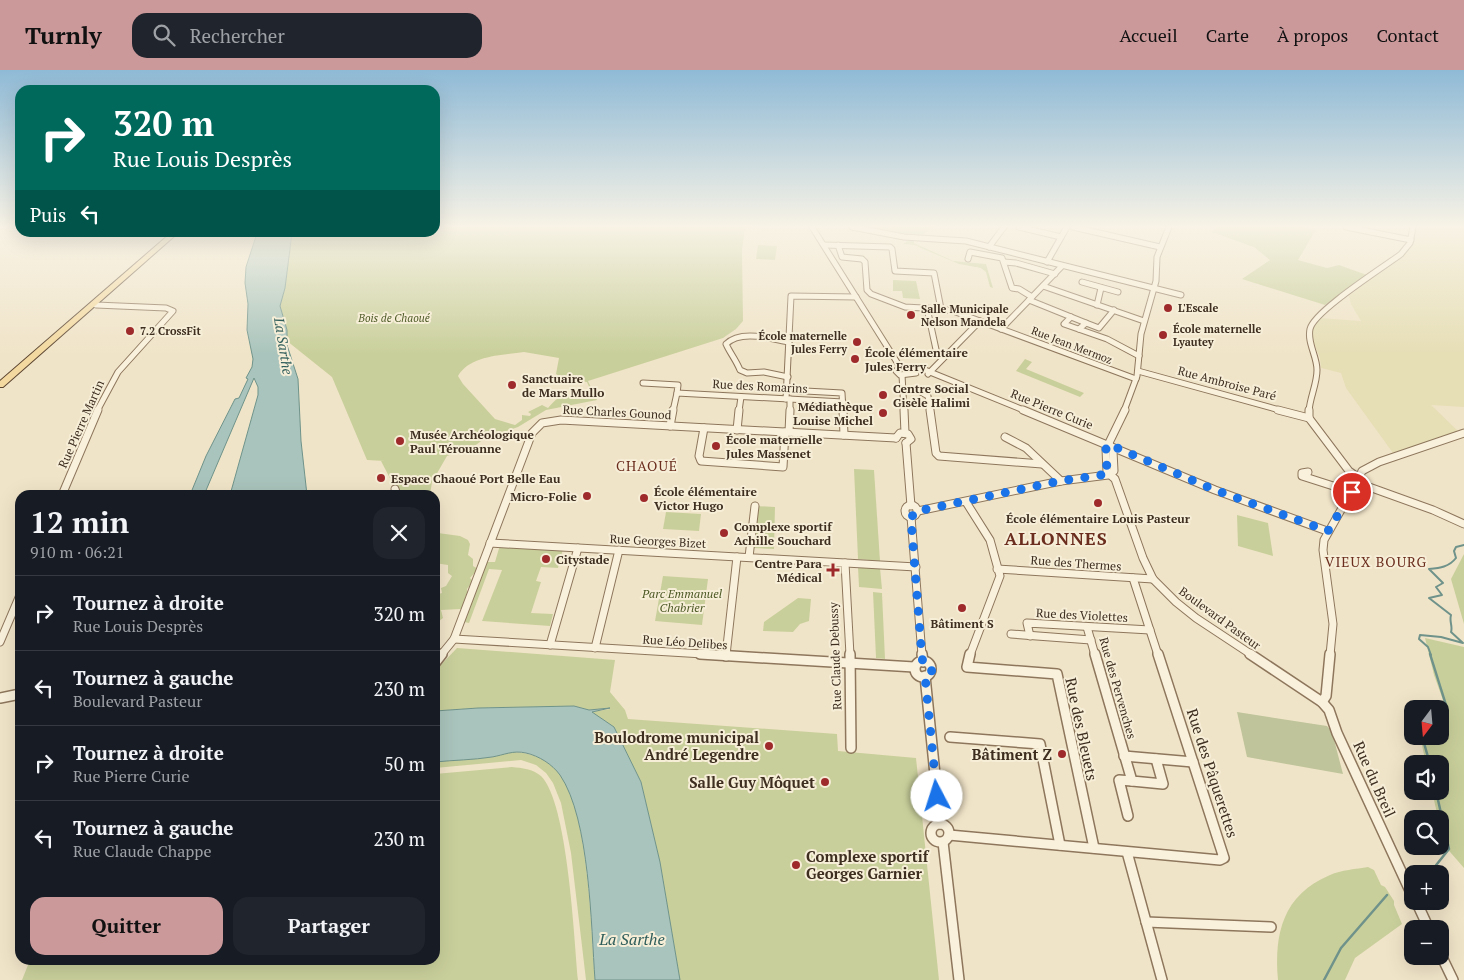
<!DOCTYPE html>
<html lang="fr">
<meta charset="utf-8">
<style>
:root{--surface:#171b24;--page:#20242c;--text:#f1f3f6;--muted:#9ea1a6;--line:#363941;--accent:#cc999b}
body{margin:0;font-family:"PT Serif",serif;background:var(--page);color:var(--text);height:100vh;display:flex;flex-direction:column;font-size:19px;white-space:nowrap}
*{box-sizing:border-box;margin:0}
p{font-size:16px;color:var(--muted)}
.icon{flex:none;width:28px;height:28px;fill:none;stroke:currentColor;stroke-width:2;stroke-linecap:round;stroke-linejoin:round}
.map{position:relative;flex:1;overflow:hidden}
.panel{position:absolute;left:15px;top:420px;width:425px;height:475px;display:flex;flex-direction:column;background:var(--surface);border-radius:15px;box-shadow:0 5px 20px #0002}
.panel>*{flex:none}
.guide{position:absolute;left:15px;top:15px;width:425px;height:152px;border-radius:15px;box-shadow:0 5px 20px #0002;background:#00695c;color:#fff;overflow:hidden}
.needle{width:32px;rotate:196deg}
.tools{position:absolute;left:1404px;top:630px;display:grid;gap:10px}
.tools a{display:grid;place-items:center;width:45px;height:45px;border-radius:10px;background:var(--surface);box-shadow:0 5px 20px #0002;font-size:25px}
.pin{position:absolute;display:grid;place-items:center;width:42px;height:42px;color:#fff;margin:-21px;border:2px solid #fff;border-radius:50%;box-shadow:0 1px 5px #0007}
.me{position:absolute;width:55px;margin:-28px;rotate:355deg;stroke-linejoin:round;filter:drop-shadow(0 0 4px #0008)}
.turn{display:flex;align-items:center;gap:18px;height:105px;padding:0 15px;font-size:22px}
.turn .icon{width:65px;height:65px;stroke-width:2.5}
.turn b{display:block;font-size:35px;line-height:42px}
.then{display:flex;align-items:center;height:48px;padding:0 15px;background:#0003;gap:10px;font-size:19px}
.round{display:grid;place-items:center;flex:none;width:52px;height:52px;border-radius:15px;background:var(--page)}
.overview{display:flex;align-items:center;justify-content:space-between;height:85px;padding:0 15px}
h1{font-size:30px;font-weight:700;line-height:38px}
.cta{display:flex;gap:10px;margin-top:auto;padding:10px 15px}
.cta a{flex:1;height:58px;border-radius:15px;background:var(--accent);color:#111;font-size:20px;font-weight:700;line-height:58px;text-align:center}
.cta a+a{background:var(--page);color:var(--text)}
ul{padding:0;list-style:none}
li{display:flex;align-items:center;gap:15px;height:75px;padding:0 15px;border-top:1px solid var(--line)}
li div{flex:1}
li b{display:block;font-size:19px}
li em{font-style:normal}
header{display:flex;align-items:center;gap:30px;box-sizing:border-box;height:70px;padding:0 25px;background:var(--accent);color:#111}
header strong{font-size:24px}
nav{display:flex;gap:28px;margin-inline-start:auto;font-size:18px}
.search{width:350px;height:45px;background:var(--page);display:flex;align-items:center;gap:12px;box-sizing:border-box;padding:0 18px;border-radius:15px;color:var(--muted);font-size:19px}
.map>svg:first-child{display:block}
</style>
<header>
<strong>Turnly</strong>
<div class="search"><svg class="icon" aria-label="search" viewBox="0 0 24 24"><circle cx="10" cy="10" r="6"/><path d="M15 15l6 6"/></svg>Rechercher</div>
<nav><a>Accueil</a><a>Carte</a><a>À propos</a><a>Contact</a></nav>
</header>
<div class="map">
<svg width="1464" height="910" viewBox="0 0 1464 910">
<rect width="100%" height="100%" fill="#f0e4c8"/>
<path fill="#e6deb5" d="M1415 157H1464V337L1431 335 1458 361 1393 383 1346 318 1341 303 1321 298 1320 288 1313 271V259L1319 248 1361 251 1351 234 1349 226 1409 178Z"/>
<g fill="#c9cf9b" fill-rule="evenodd">
<path d="M435 157H757L745 159 742 180 743 251 736 259 723 268 588 311 597 330 546 340 518 357 484 369 473 377 447 386 432 412 430 425H387L393 420 394 416 381 391H385L367 390 332 307 287 271V260L280 236 285 218 292 163 435 162ZM524 282 559 288 556 304 563 309 587 312 590 319 586 321 584 327C565 327 562 321 548 338L542 335 528 342 531 344 530 346 522 345V350L515 355 495 349 463 314 458 306C470 285 503 285 524 282Z"/>
<path d="M865 157H932L924 164 908 165Z"/>
<path d="M1217 157H1300L1316 160 1298 190 1327 198 1339 195 1367 205 1325 235 1242 209 1270 190 1254 177 1211 162Z"/>
<path d="M909 170 914 171V173L953 191 986 194 993 218 990 217 986 202 981 198 959 194 914 175 903 174Z"/>
<path d="M758 175 777 176 775 190 756 189Z"/>
<path d="M893 210 916 211 920 229 903 228 902 221H893Z"/>
<path d="M1025 289 1032 292 1026 299 1084 323 1080 327 1016 301Z"/>
<path d="M854 399 874 400 880 491 858 489Z"/>
<path d="M756 436 775 437 774 479 754 478Z"/>
<path d="M666 442 701 444 699 461 663 459Z"/>
<path d="M1237 445 1268 453 1273 486 1238 476Z"/>
<path d="M435 453 438 463 460 466 468 470 470 474 468 485 473 489V496L478 499 470 508 473 511 467 519V525L465 527V533L461 539 441 540 443 548 435 554V525L442 523 441 518 446 516 452 506 448 503V495L435 493Z"/>
<path d="M500 475 563 479 558 498 541 497 536 511 541 512 531 543 553 544 550 556 482 551 502 500 489 499 469 553 464 552 487 492H495Z"/>
<path d="M1464 484V554L1451 509Z"/>
<path d="M858 497 880 498 882 519 859 517Z"/>
<path d="M663 506 708 509 702 555 655 551Z"/>
<path d="M873 522 882 523 885 589 876 588Z"/>
<path d="M798 528 811 529 809 551 800 554 793 562 763 561 764 552Z"/>
<path d="M1425 568 1464 577V798L1444 775 1432 721H1440V694H1426L1420 666H1440V639H1438L1439 635 1444 633 1434 605Z"/>
<path d="M457 578 615 590 610 622 625 640 628 649 837 664 838 681 916 688 939 910H680L660 792 641 712 614 657 591 642 610 639 609 638 589 640 574 636 478 638 435 641V601Z"/>
<path d="M511 682C529 682 546 688 558 702 589 739 591 860 595 910H586L571 783 561 733 553 713 546 703 536 695 521 690 435 698V692L493 687Z"/>
<path d="M512 697C522 698 533 699 541 706 568 733 574 868 578 910H22L30 890H435V704Z"/>
<path d="M1368 797 1374 800 1381 815 1385 817 1394 831V835L1402 854 1355 888 1345 910H1278C1274 863 1283 825 1330 805 1341 800 1356 799 1368 797Z"/>
</g>
<path fill="#bfc49a" d="M1237 642 1327 656 1332 662 1343 704 1247 687Z"/>
<g fill="#a9c4bc" stroke="#6f938a">
<path d="M257 163H292L285 218 280 236 287 260V275L298 309 301 371 307 425H230L258 325V317L254 308 204 425H190L206 386 235 329 239 328 248 309 246 308 252 297 253 289 247 260 248 234 245 213 246 197Z"/>
<path d="M574 636 589 640 610 638 592 642 614 657 641 712 660 792 680 910H595C591 856 590 749 560 705 552 694 539 686 526 683 513 680 504 685 492 687 473 690 454 690 435 692V641L478 638Z"/>
</g>
<g fill="none" stroke-linecap="round" stroke-linejoin="round">
<path stroke="#6f938a" stroke-width="2" d="M1431 585 1428 577 1419 569 1420 565 1441 567 1463 573 1451 562C1453 556 1449 552 1451 545L1429 528 1442 525 1436 517 1443 513 1429 499C1440 498 1449 497 1456 488L1454 481 1456 477 1464 475"/>
<g stroke="#6f938a" stroke-width="2.5">
<path d="M1430 584 1446 635 1442 636 1440 641"/>
<path d="M1422 666 1430 694"/>
<path d="M1429 804 1449 779 1436 721"/>
<path d="M1324 910 1341 878 1387 825"/>
</g>
<g stroke="#8d765c" stroke-width="7">
<g id="minor-far2">
<path d="M812 157 900 297 925 300 1026 341"/>
<path d="M852 157 904 167 966 171 1181 225"/>
<path d="M1019 157 1061 167"/>
<path d="M1073 157 1160 177"/>
<path d="M1346 157 1411 170"/>
<path d="M824 175 890 177 892 179 895 201 934 203 941 239 953 241 1136 309"/>
<path d="M838 175 842 187 862 189 865 192 867 220 871 224 905 237 941 239"/>
<path d="M989 177 1004 157"/>
<path d="M968 189 970 182 1002 188 1012 218 1019 219 1032 227"/>
<path d="M1004 192 1016 193 1055 204"/>
<path d="M1047 192 1067 157"/>
<path d="M1082 212 1118 222"/>
<path d="M1043 216 1144 251"/>
<path d="M1029 230 1086 253 1079 259"/>
<path d="M96 235 166 238 173 241 118 302 97 341"/>
<path d="M1097 235 1101 218"/>
<path d="M927 238 937 284 943 288"/>
<path d="M1071 247 1064 254 1107 269 1139 286"/>
<path d="M1086 253 1099 258 1114 240"/>
<path d="M1001 259 1062 196"/>
<path d="M900 297 896 301 900 305 916 303"/>
<path d="M1138 301 1283 341"/>
<path d="M928 304 980 251"/>
<path d="M902 305 904 341"/>
<path d="M788 307 764 302 747 303 740 300C736 290 730 283 726 274 741 259 771 269 789 272"/>
<path d="M643 313 678 315 677 323"/>
<path d="M787 320 842 323 843 341"/>
<path d="M917 320 928 326 930 341"/>
<path d="M786 329 791 226 856 227"/>
<path d="M673 341 677 323 843 332"/>
<path d="M739 341 741 327"/>
<path d="M790 341V329"/>
<path d="M1124 341 1137 306 1141 264 1156 211 1157 187 1169 157"/>
<path d="M1309 341C1310 327 1317 314 1317 300 1317 286 1307 273 1310 259 1314 241 1384 197 1401 184L1410 173 1413 157"/>
</g>
</g>
<g stroke="#8d765c" stroke-width="9">
<g id="minor-far1">
<path d="M843 340 844 365"/>
<path d="M904 340 905 363"/>
<path d="M930 340 936 383 939 386 1042 394"/>
<path d="M1023 340 1215 420 1327 461"/>
<path d="M1125 340 1106 379 1107 402 1115 409 1143 488 1153 509 1176 532 1196 548 1252 585"/>
<path d="M1278 340 1309 348"/>
<path d="M1309 340V348L1349 401 1359 408 1324 470 1323 480 1333 554 1330 585"/>
<path d="M670 356 673 340"/>
<path d="M704 358 699 386 701 391 783 397 785 362"/>
<path d="M737 360 739 340"/>
<path d="M789 362 790 340"/>
<path d="M1005 367 1026 378 1061 411"/>
<path d="M896 368 900 363 908 364 911 369 906 373"/>
<path d="M906 373 911 436"/>
<path d="M1308 402 1302 403V406L1352 422"/>
<path d="M1359 408 1362 401 1379 392 1464 363"/>
<path d="M1358 413 1433 440 1464 454"/>
<path d="M395 419 397 425"/>
<path d="M62 425 98 340"/>
<path d="M966 432 990 470 1000 506 970 585"/>
<circle cx="911" cy="441" r="6"/>
<path d="M918 441 1061 411 1108 405 1114 401 1113 381 1109 374"/>
<path d="M911 447 922 585"/>
<path d="M490 473 916 497"/>
<path d="M749 487 755 436"/>
<path d="M845 493 850 585"/>
<path d="M997 499 1153 509"/>
<path d="M1133 508 1158 585"/>
<path d="M1087 557 1095 585"/>
<path d="M1011 564 1091 570"/>
<path d="M1030 566 1027 553 1150 560"/>
<path d="M454 569 720 585"/>
<path d="M0 572 20 525"/>
<path d="M550 575 578 478"/>
<path d="M595 578 619 480"/>
<path d="M441 585 454 569 532 363 542 353 561 350 896 368"/>
<path d="M726 585 737 487"/>
</g>
</g>
<g stroke="#8d765c" stroke-width="12">
<g id="minor">
<path d="M700 584 914 597"/>
<path d="M850 584 851 678"/>
<path d="M922 584 923 592"/>
<path d="M970 584 967 597 1057 604 1094 778"/>
<path d="M1095 584 1132 711 1163 714 1156 689"/>
<path d="M1250 584 1322 632 1329 640 1337 663 1412 825"/>
<path d="M726 586V584"/>
<circle cx="923" cy="599" r="8"/>
<path d="M435 593 442 584"/>
<path d="M925 606 940 754"/>
<path d="M0 628 20 624"/>
<path d="M1322 632 1326 626 1330 584"/>
<path d="M950 667 1040 674 1060 775"/>
<path d="M1124 686 1193 692"/>
<path d="M1128 746 1119 710 1132 711"/>
<circle cx="940" cy="763" r="9"/>
<path d="M949 765 1220 790 1224 788 1158 584"/>
<path d="M943 772 959 910"/>
<path d="M1127 782 1162 910"/>
<path d="M1416 831 1429 859"/>
<path d="M1146 852 1271 857"/>
<path d="M1440 883 1453 910"/>
</g>
</g>
<g stroke="#5b4430" stroke-width="2">
<path id="major" d="M172 162H179L3 317H0V311Z"/>
</g>
<use href="#minor-far2" stroke="#faf1dc" stroke-width="5"/>
<use href="#minor-far1" stroke="#faf1dc" stroke-width="7"/>
<use href="#minor" stroke="#faf1dc" stroke-width="9"/>
<use href="#major" fill="#f3d9a0" fill-rule="evenodd"/>
</g>
<linearGradient id="sky" x2="0" y2="1"><stop stop-color="#8fbad6"/><stop offset="0.55" stop-color="#f8f3e6"/><stop offset="1" stop-color="#f8f3e6" stop-opacity="0"/></linearGradient>
<rect width="1464" height="284" fill="url(#sky)"/>
<g fill="none" stroke-linecap="round" stroke-linejoin="round">
<path stroke="#1a73e8" stroke-width="9" stroke-dasharray="0 16.2" d="M937 726 925 606 930 604 932 600 930 595 923 592 922 588 911 449V446L916 445 918 441 1060 411 1108 404 1107 402 1106 379 1108 374 1215 420 1328 461 1352 422"/>
</g>
<g fill="#9e2a2b" stroke="#f7eed8" stroke-width="2">
<circle cx="1168" cy="238" r="5"/>
<circle cx="911" cy="245" r="5"/>
<circle cx="130" cy="261" r="5"/>
<circle cx="1163" cy="265" r="5"/>
<circle cx="857" cy="272" r="5"/>
<circle cx="855" cy="289" r="5"/>
<circle cx="512" cy="315" r="5"/>
<circle cx="883" cy="325" r="5"/>
<circle cx="883" cy="343" r="5"/>
<circle cx="400" cy="371" r="5"/>
<circle cx="716" cy="376" r="5"/>
<circle cx="381" cy="408" r="5"/>
<circle cx="587" cy="426" r="5"/>
<circle cx="644" cy="428" r="5"/>
<circle cx="1098" cy="433" r="5"/>
<circle cx="724" cy="463" r="5"/>
<circle cx="546" cy="489" r="5"/>
<path d="M830.5 492.5h5v5h5v5h-5v5h-5v-5h-5v-5h5z"/>
<circle cx="962" cy="538" r="5"/>
<circle cx="769" cy="676" r="5"/>
<circle cx="1062" cy="684" r="5"/>
<circle cx="825" cy="712" r="5"/>
<circle cx="796" cy="795" r="5"/>
</g>
<g text-anchor="middle" dominant-baseline="central" stroke-width="4" stroke-linejoin="round" paint-order="stroke">
<g font-size="11" font-weight="bold" fill="#3d2e20" stroke="#f7eed8" text-anchor="start">
<text x="1178" y="238">L'Escale</text>
<text x="921" y="239">Salle Municipale<tspan x="921" dy="13">Nelson Mandela</tspan></text>
<text x="1173" y="259">École maternelle<tspan x="1173" dy="13">Lyautey</tspan></text>
<text x="140" y="261">7.2 CrossFit</text>
<text x="847" y="266" text-anchor="end">École maternelle<tspan x="847" dy="13">Jules Ferry</tspan></text>
</g>
<g font-size="11" font-style="italic" fill="#4d5a26" stroke="#f7eed8">
<text x="394" y="248">Bois de Chaoué</text>
</g>
<g font-size="11" fill="#3d2e20" stroke="#f7eed8">
<text transform="translate(1072 275) rotate(21)">Rue Jean Mermoz</text>
</g>
<g font-size="12" font-weight="bold" fill="#3d2e20" stroke="#f7eed8" text-anchor="start">
<text x="865" y="282">École élémentaire<tspan x="865" dy="14">Jules Ferry</tspan></text>
<text x="522" y="308">Sanctuaire<tspan x="522" dy="14">de Mars Mullo</tspan></text>
<text x="893" y="318">Centre Social<tspan x="893" dy="14">Gisèle Halimi</tspan></text>
<text x="873" y="336" text-anchor="end">Médiathèque<tspan x="873" dy="14">Louise Michel</tspan></text>
<text x="410" y="364">Musée Archéologique<tspan x="410" dy="14">Paul Térouanne</tspan></text>
<text x="726" y="369">École maternelle<tspan x="726" dy="14">Jules Massenet</tspan></text>
<text x="391" y="408">Espace Chaoué Port Belle Eau</text>
<text x="654" y="421">École élémentaire<tspan x="654" dy="14">Victor Hugo</tspan></text>
<text x="577" y="426" text-anchor="end">Micro-Folie</text>
<text x="1098" y="448" text-anchor="middle">École élémentaire Louis Pasteur</text>
<text x="734" y="456">Complexe sportif<tspan x="734" dy="14">Achille Souchard</tspan></text>
<text x="556" y="489">Citystade</text>
<text x="822" y="493" text-anchor="end">Centre Para<tspan x="822" dy="14">Médical</tspan></text>
<text x="962" y="553" text-anchor="middle">Bâtiment S</text>
</g>
<g font-size="12" fill="#3d2e20" stroke="#f7eed8">
<text transform="translate(1227 313) rotate(15)">Rue Ambroise Paré</text>
<text transform="translate(760 316) rotate(3)">Rue des Romarins</text>
<text transform="translate(1052 339) rotate(22)">Rue Pierre Curie</text>
<text transform="translate(617 342) rotate(3)">Rue Charles Gounod</text>
<text transform="translate(81 354) rotate(-66)">Rue Pierre Martin</text>
<text transform="translate(658 471) rotate(3)">Rue Georges Bizet</text>
<text transform="translate(1076 493) rotate(4)">Rue des Thermes</text>
<text transform="translate(1082 545) rotate(3)">Rue des Violettes</text>
<text transform="translate(1220 548) rotate(36)">Boulevard Pasteur</text>
<text transform="translate(685 572) rotate(4)">Rue Léo Delibes</text>
<text transform="translate(835 586) rotate(-92)">Rue Claude Debussy</text>
<text transform="translate(1118 618) rotate(74)">Rue des Pervenches</text>
</g>
<g font-size="12" font-style="italic" fill="#4d5a26" stroke="#f7eed8">
<text x="682" y="523">Parc Emmanuel<tspan x="682" dy="14">Chabrier</tspan></text>
</g>
<g font-size="14" font-style="italic" fill="#2f5d5a" stroke="#f7eed8">
<text transform="translate(284 276) rotate(81)">La Sarthe</text>
</g>
<g font-size="14" letter-spacing="1" fill="#6b2e1e" stroke="#f7eed8">
<text x="647" y="395">CHAOUÉ</text>
<text x="1376" y="491">VIEUX BOURG</text>
</g>
<g font-size="15" fill="#3d2e20" stroke="#f7eed8">
<text transform="translate(1082 659) rotate(78)">Rue des Bleuets</text>
<text transform="translate(1213 703) rotate(72)">Rue des Pâquerettes</text>
<text transform="translate(1375 709) rotate(66)">Rue du Breil</text>
</g>
<g font-size="15" font-weight="bold" fill="#3d2e20" stroke="#f7eed8" text-anchor="end">
<text x="759" y="667">Boulodrome municipal<tspan x="759" dy="17">André Legendre</tspan></text>
<text x="1052" y="684">Bâtiment Z</text>
<text x="815" y="712">Salle Guy Môquet</text>
<text x="806" y="786" text-anchor="start">Complexe sportif<tspan x="806" dy="17">Georges Garnier</tspan></text>
</g>
<g font-size="16" font-style="italic" fill="#2f5d5a" stroke="#f7eed8">
<text x="632" y="869">La Sarthe</text>
</g>
<g font-size="18" font-weight="bold" letter-spacing="1" fill="#6b2e1e" stroke="#f7eed8">
<text x="1056" y="468">ALLONNES</text>
</g>
</g>
</svg>
<div class="tools">
<a><svg class="needle" viewBox="-14 -14 28 28"><path d="M0-13l5 13h-10z" fill="#e53935"/><path d="M0 13l5-13h-10z" fill="#9ea1a6"/></svg></a>
<a><svg class="icon" aria-label="sound" viewBox="0 0 24 24"><path d="M4 9h4l5-4v14l-5-4H4zM17 9q2 3 0 6"/></svg></a>
<a><svg class="icon" aria-label="search" viewBox="0 0 24 24"><circle cx="10" cy="10" r="6"/><path d="M15 15l6 6"/></svg></a>
<a>+</a>
<a>−</a>
</div>
<div class="pin" style="left:1352px;top:422px;background:#d93025"><svg class="icon" aria-label="arrive" viewBox="0 0 24 24"><path d="M6 21V4h12l-3 4 3 4H6"/></svg></div>
<svg class="me" style="left:937px;top:726px" viewBox="-20 -20 40 40"><circle r="19" fill="#fff"/><path d="M0-13L10 11 0 6-10 11z" fill="#1a73e8"/></svg>
<div class="guide">
<div class="turn"><svg class="icon" aria-label="right" viewBox="0 0 24 24"><path d="M7 20v-9h11M14 6l5 5-5 5"/></svg><div><b>320 m</b>Rue Louis Desprès</div></div>
<div class="then">Puis<svg class="icon" aria-label="left" viewBox="0 0 24 24"><path d="M17 20v-9H6M10 6l-5 5 5 5"/></svg></div>
</div>
<section class="panel">
<div class="overview"><div><h1>12 min</h1><p>910 m · 06:21</p></div><a class="round"><svg class="icon" aria-label="close" viewBox="0 0 24 24"><path d="M6 6l12 12M18 6L6 18"/></svg></a></div>
<ul>
<li><svg class="icon" aria-label="right" viewBox="0 0 24 24"><path d="M7 20v-9h11M14 6l5 5-5 5"/></svg><div><b>Tournez à droite</b><p>Rue Louis Desprès</p></div><em>320 m</em></li>
<li><svg class="icon" aria-label="left" viewBox="0 0 24 24"><path d="M17 20v-9H6M10 6l-5 5 5 5"/></svg><div><b>Tournez à gauche</b><p>Boulevard Pasteur</p></div><em>230 m</em></li>
<li><svg class="icon" aria-label="right" viewBox="0 0 24 24"><path d="M7 20v-9h11M14 6l5 5-5 5"/></svg><div><b>Tournez à droite</b><p>Rue Pierre Curie</p></div><em>50 m</em></li>
<li><svg class="icon" aria-label="left" viewBox="0 0 24 24"><path d="M17 20v-9H6M10 6l-5 5 5 5"/></svg><div><b>Tournez à gauche</b><p>Rue Claude Chappe</p></div><em>230 m</em></li>
</ul>
<div class="cta"><a>Quitter</a><a>Partager</a></div>
</section>
</div>
